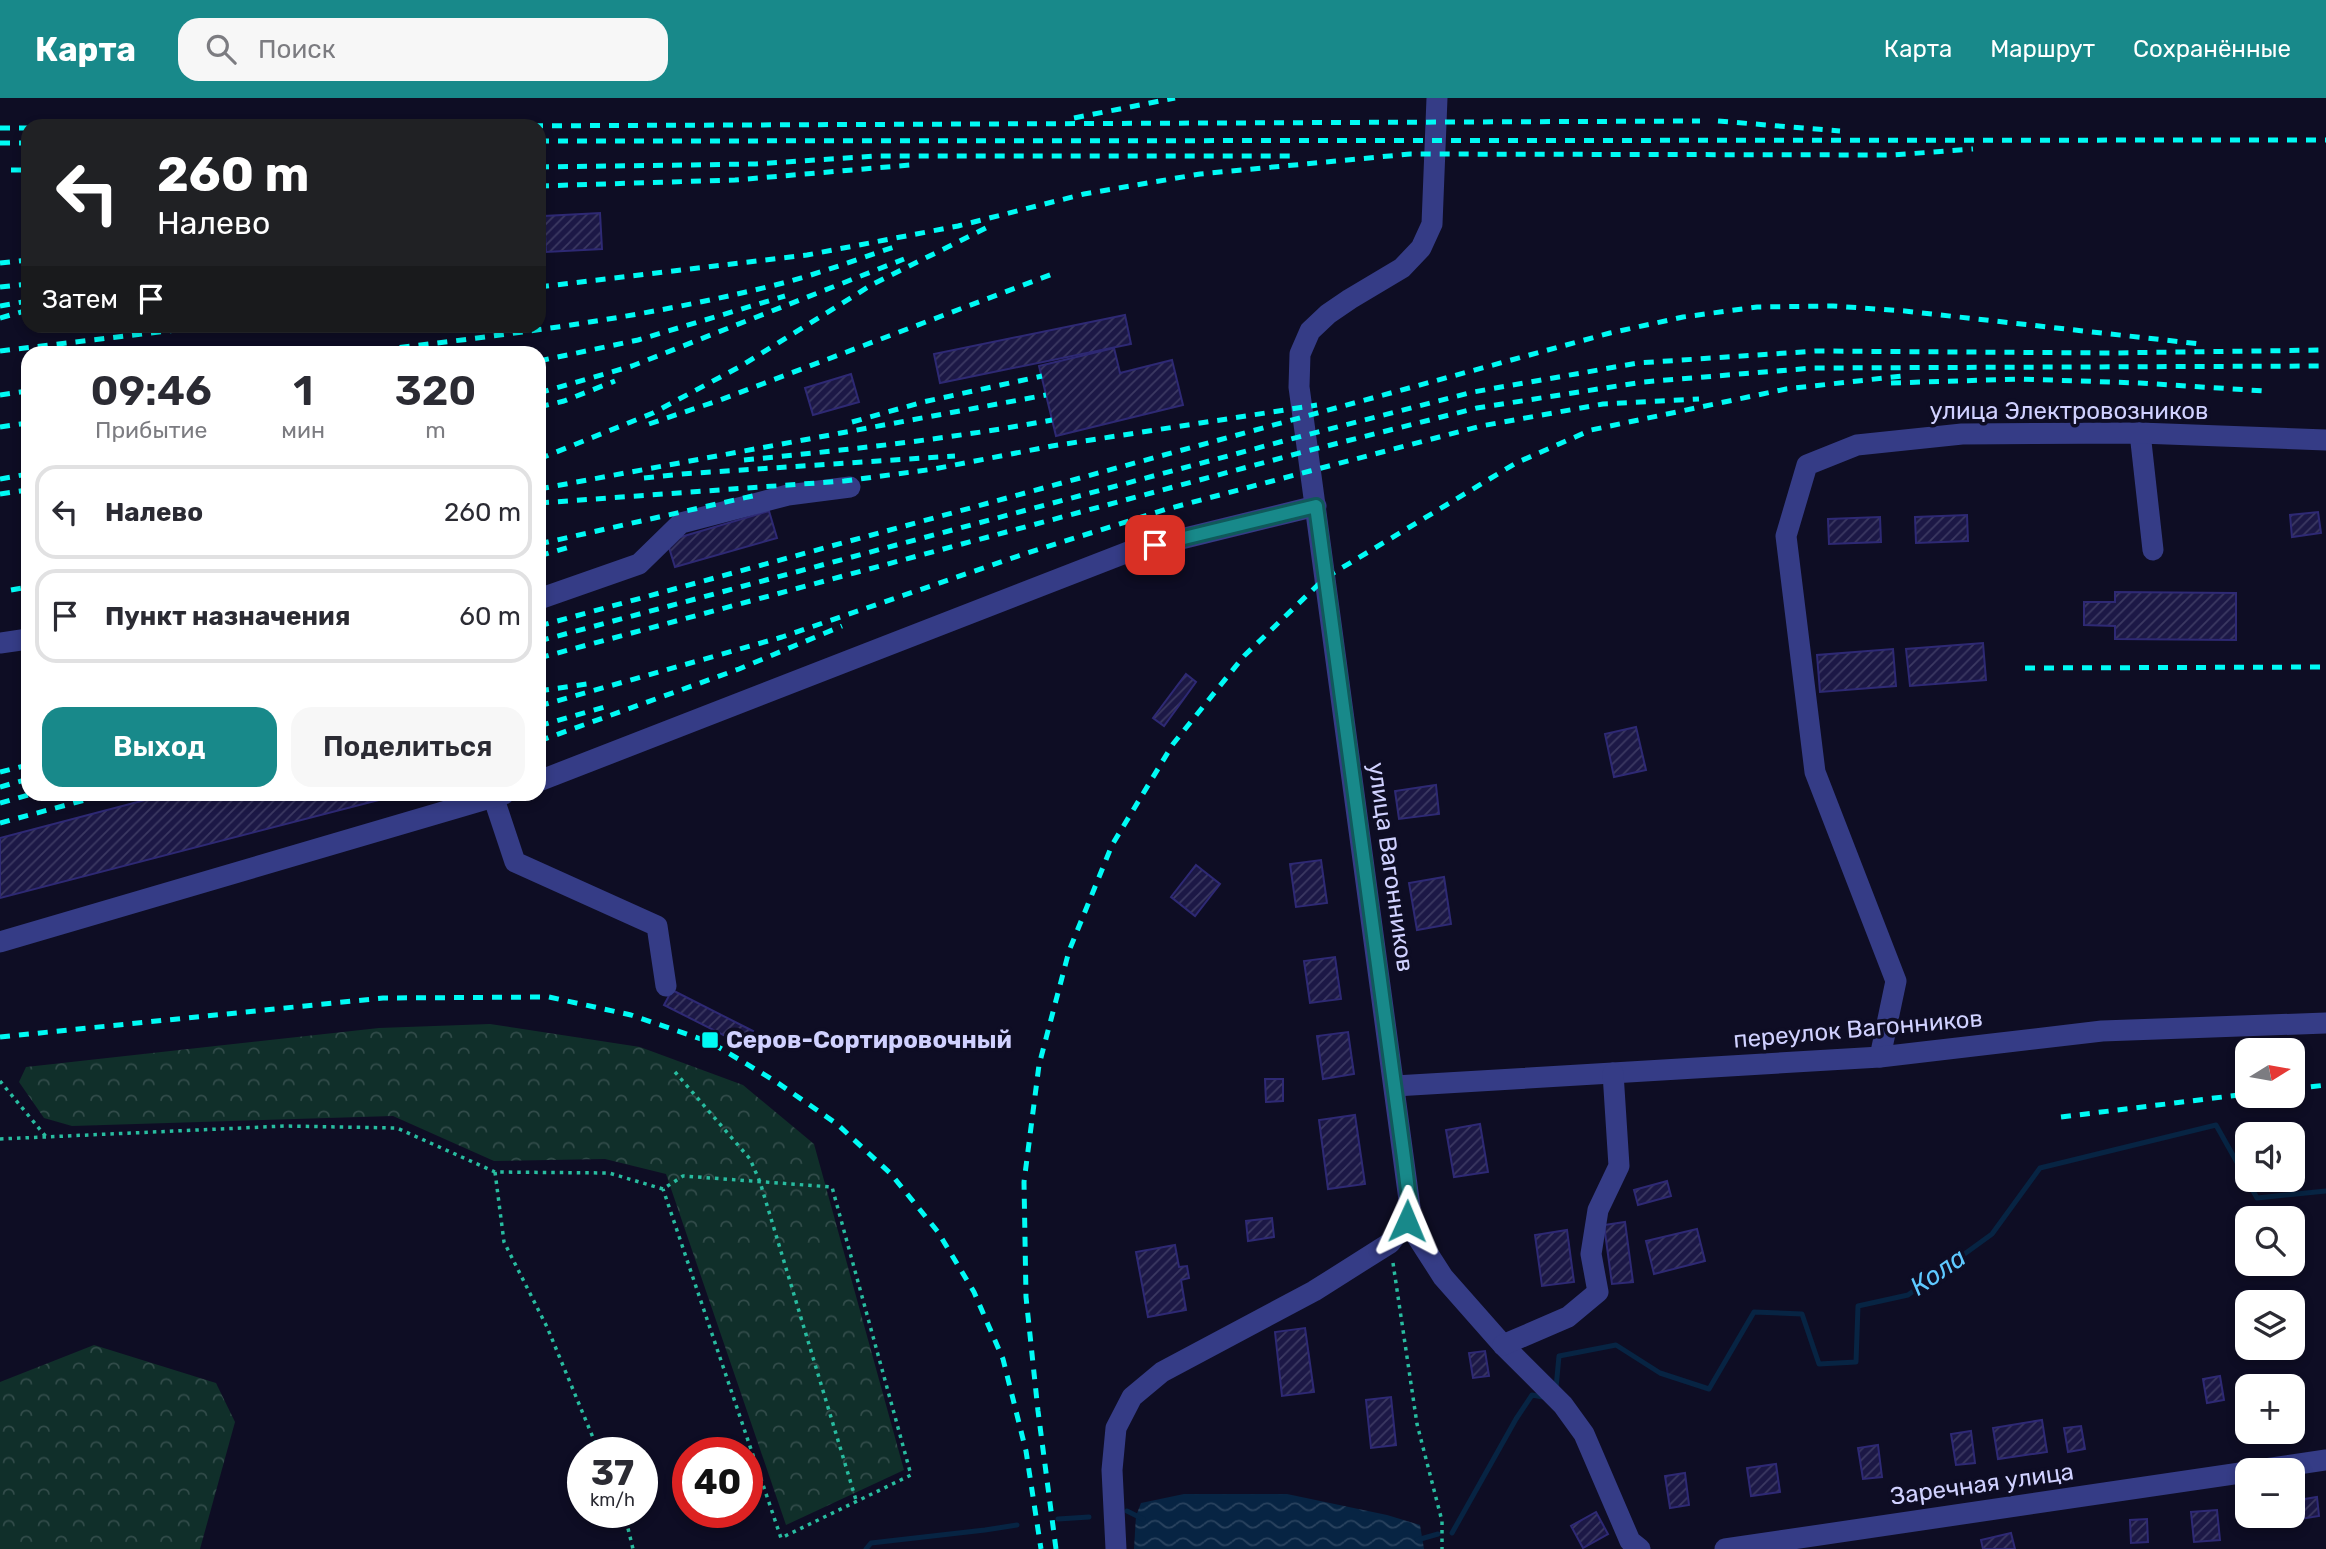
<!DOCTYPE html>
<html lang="ru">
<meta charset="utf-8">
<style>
:root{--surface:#fff;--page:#f7f7f7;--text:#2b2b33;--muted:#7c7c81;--line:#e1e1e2;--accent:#18898a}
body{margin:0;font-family:Rubik,sans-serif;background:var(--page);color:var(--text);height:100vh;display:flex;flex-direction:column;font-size:26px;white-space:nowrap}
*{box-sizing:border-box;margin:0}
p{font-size:23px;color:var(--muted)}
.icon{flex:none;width:38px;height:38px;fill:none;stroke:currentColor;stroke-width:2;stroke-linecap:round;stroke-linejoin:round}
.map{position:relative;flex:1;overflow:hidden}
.panel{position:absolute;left:21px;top:248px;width:525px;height:455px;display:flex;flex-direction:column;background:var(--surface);border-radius:21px;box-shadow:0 4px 10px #0003}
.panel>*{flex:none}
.hud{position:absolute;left:21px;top:21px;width:525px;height:214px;border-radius:21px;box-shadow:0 4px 10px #0003;background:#202124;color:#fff;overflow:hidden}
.needle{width:46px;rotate:79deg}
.tools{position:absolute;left:2235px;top:940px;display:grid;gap:14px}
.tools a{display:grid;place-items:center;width:70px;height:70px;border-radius:14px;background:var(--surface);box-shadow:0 4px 10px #0003;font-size:35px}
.speed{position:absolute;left:567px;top:1339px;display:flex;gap:14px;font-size:35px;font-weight:700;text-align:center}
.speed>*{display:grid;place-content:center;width:91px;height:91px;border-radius:50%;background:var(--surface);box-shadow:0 4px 10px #0003;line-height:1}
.speed small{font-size:18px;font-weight:400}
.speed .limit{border:10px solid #d22;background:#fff;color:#111}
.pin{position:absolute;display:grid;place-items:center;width:60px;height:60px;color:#fff;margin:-30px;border-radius:14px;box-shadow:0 4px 10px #0006}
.me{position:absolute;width:77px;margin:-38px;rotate:1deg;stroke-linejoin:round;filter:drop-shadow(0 0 5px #0008)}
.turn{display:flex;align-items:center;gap:24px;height:147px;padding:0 21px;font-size:32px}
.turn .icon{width:91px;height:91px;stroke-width:2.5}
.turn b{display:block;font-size:49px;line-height:60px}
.then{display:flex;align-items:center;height:66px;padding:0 21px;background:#0003;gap:14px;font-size:26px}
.eta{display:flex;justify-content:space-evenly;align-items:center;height:119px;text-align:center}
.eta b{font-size:42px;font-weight:600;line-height:49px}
.cta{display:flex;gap:14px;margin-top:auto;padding:14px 21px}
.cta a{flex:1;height:80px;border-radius:21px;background:var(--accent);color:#fff;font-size:28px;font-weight:600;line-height:80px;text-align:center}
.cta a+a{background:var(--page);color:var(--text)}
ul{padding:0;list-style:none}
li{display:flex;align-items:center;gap:21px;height:94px;margin:0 14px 10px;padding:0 7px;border:4px solid var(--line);border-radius:21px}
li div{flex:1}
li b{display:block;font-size:26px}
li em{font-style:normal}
header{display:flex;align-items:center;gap:42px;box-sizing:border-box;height:98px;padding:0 35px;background:var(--accent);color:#fff}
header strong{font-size:33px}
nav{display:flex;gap:38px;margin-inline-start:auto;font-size:24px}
.search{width:490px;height:63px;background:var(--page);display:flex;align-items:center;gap:18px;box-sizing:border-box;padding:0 24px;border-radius:21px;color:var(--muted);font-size:26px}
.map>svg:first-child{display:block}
</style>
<header>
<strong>Карта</strong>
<div class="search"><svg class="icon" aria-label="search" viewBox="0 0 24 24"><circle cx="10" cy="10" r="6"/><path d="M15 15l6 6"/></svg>Поиск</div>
<nav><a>Карта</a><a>Маршрут</a><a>Сохранённые</a></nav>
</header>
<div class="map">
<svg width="2326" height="1451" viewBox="0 0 2326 1451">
<defs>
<pattern id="forest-crowns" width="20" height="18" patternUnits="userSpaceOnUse" patternTransform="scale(1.75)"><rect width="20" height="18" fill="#102f2a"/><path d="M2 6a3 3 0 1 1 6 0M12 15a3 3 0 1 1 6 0" fill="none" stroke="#324c4a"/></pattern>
<pattern id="water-waves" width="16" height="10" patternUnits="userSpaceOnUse" patternTransform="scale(1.75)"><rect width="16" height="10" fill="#072443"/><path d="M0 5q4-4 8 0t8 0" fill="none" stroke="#2a435f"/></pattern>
<pattern id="building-hatch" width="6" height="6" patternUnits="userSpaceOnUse" patternTransform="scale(1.75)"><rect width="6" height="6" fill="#1c1846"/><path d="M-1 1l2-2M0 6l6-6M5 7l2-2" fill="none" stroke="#3c3962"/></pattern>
</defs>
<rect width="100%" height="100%" fill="#0e0d24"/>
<g fill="url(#forest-crowns)">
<path d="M490 926 640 949 743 987 814 1046 904 1372 786 1427 666 1076 605 1061 494 1063 393 1018 72 1028 44 1020 19 984 26 969 379 930Z"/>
<path d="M94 1247 216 1285 235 1324 200 1451H0V1284Z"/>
</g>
<path fill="url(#water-waves)" d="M1184 1396H1287L1387 1417 1420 1427 1424 1451H1134L1136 1418 1141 1405Z"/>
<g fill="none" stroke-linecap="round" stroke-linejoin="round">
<g stroke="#072443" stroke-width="5">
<path d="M1556 1290 1559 1258 1616 1247 1660 1275 1709 1291 1754 1214 1802 1216 1819 1266 1856 1264 1858 1208 1908 1197 1992 1136 2040 1070 2216 1027 2257 1100 2326 1093"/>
<path d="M1127 1413 1143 1421"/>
<path d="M1058 1421 1089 1419"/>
<path d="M1452 1435 1516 1321 1532 1297 1543 1299"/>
<path d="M1417 1442 1438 1436"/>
<path d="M866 1451 871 1445 985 1432 1017 1427"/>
</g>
</g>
<g fill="url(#building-hatch)" stroke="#2e2974" stroke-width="2">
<path d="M600 115 602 151 546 154 544 118Z"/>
<path d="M1125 217 1131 246 940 285 934 256Z"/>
<path d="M1114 250 1120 275 1172 262 1183 307 1056 338 1039 268Z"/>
<path d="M851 276 859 304 813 317 805 290Z"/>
<path d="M769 413 777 440 675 469 667 443Z"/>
<path d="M2318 414 2321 435 2292 439 2290 417Z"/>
<path d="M1967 417 1968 443 1916 445 1915 419Z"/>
<path d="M1880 419 1881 444 1829 446 1828 421Z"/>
<path d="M2115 494 2236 495V542L2115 541V528L2084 527V504H2115Z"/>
<path d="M1983 545 1986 582 1910 588 1906 551Z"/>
<path d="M1893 551 1896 588 1820 594 1817 557Z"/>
<path d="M1186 576 1196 584 1164 628 1153 620Z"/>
<path d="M1636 629 1646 672 1614 679 1605 636Z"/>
<path d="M1436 687 1439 716 1399 721 1395 693Z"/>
<path d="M168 696H402L0 800V740Z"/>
<path d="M1321 762 1327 805 1296 809 1290 766Z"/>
<path d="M1196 767 1220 786 1195 818 1171 799Z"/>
<path d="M1444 779 1451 826 1417 832 1409 785Z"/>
<path d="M1335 859 1341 901 1310 905 1304 863Z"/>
<path d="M672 892 753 933 745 948 664 907Z"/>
<path d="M1348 934 1354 976 1323 981 1317 938Z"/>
<path d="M1265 981H1283V1003L1266 1004Z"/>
<path d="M1355 1017 1365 1086 1328 1091 1319 1022Z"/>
<path d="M1480 1026 1488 1074 1454 1079 1446 1032Z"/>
<path d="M1667 1083 1671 1098 1638 1107 1634 1092Z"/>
<path d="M1272 1120 1274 1139 1248 1143 1246 1123Z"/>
<path d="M1625 1124 1633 1184 1612 1186 1604 1127Z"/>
<path d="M1697 1131 1705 1163 1654 1176 1646 1143Z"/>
<path d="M1567 1132 1574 1184 1542 1188 1535 1137Z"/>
<path d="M1175 1147 1179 1169 1187 1168 1189 1180 1181 1182 1186 1212 1148 1219 1136 1154Z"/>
<path d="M1305 1230 1314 1294 1282 1298 1275 1234Z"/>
<path d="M1485 1253 1489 1278 1473 1280 1469 1255Z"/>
<path d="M2220 1278 2224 1302 2207 1305 2203 1281Z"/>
<path d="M1391 1299 1396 1347 1371 1350 1366 1302Z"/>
<path d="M2042 1322 2047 1354 1998 1361 1993 1330Z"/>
<path d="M2081 1328 2085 1351 2068 1354 2064 1330Z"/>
<path d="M1971 1333 1975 1365 1956 1367 1951 1336Z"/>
<path d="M1878 1347 1882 1379 1863 1381 1858 1350Z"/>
<path d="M1776 1366 1780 1394 1751 1398 1747 1370Z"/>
<path d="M1685 1375 1689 1407 1670 1410 1665 1378Z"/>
<path d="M2317 1399 2319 1418 2294 1422 2292 1403Z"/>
<path d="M2217 1412 2220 1442 2194 1444 2191 1414Z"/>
<path d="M1596 1414 1608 1436 1583 1450 1571 1428Z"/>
<path d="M2147 1421 2148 1444 2131 1445 2130 1422Z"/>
<path d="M2011 1435 2015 1451H1983L1981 1442Z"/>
</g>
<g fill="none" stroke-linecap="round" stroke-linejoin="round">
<g stroke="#28bca0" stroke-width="3.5" stroke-dasharray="3.5 5" stroke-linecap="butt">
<path d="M675 974 750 1061 760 1084 856 1402"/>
<path d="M0 983 47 1040"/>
<path d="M0 1041 285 1028 397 1030 495 1074 609 1075 663 1091 683 1078 832 1089 911 1377 781 1440 663 1091"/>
<path d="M495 1074 504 1144 547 1229 599 1354"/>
<path d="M1393 1165 1417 1326 1442 1423V1451"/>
<path d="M624 1414 633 1451"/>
</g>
<g stroke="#353c86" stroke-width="21">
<path d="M2140 335 2153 452"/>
<path d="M539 501 639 466 681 425 788 397 850 389"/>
<path d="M0 545 28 541"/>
<path d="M539 683 1128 454 1316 408"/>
<path d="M494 701 515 764 657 828 666 888"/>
<path d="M0 844 504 696"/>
<path d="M1880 959 1896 883 1815 674 1786 438 1807 367 1857 347 1962 336 2140 335 2326 342"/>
<path d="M1395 988 1880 959 2102 933 2326 925"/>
<path d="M1407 1123 1443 1179 1503 1247 1563 1307 1584 1336 1630 1443 1640 1451"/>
<path d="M1503 1247 1568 1219 1598 1194 1591 1156 1598 1112 1619 1068 1613 975"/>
<path d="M2258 1372 2326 1362"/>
<path d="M1116 1451 1112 1372 1116 1330 1132 1299 1162 1274 1314 1193 1390 1145 1407 1123 1410 1109 1299 289 1300 256 1310 233 1328 216 1350 201 1402 170 1421 150 1432 126 1437 0"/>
<path d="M1725 1451 2247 1374"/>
</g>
<g stroke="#00fbf5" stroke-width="5" stroke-dasharray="10 9" stroke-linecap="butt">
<path d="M1074 20 1175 0"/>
<path d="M1718 23 1840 33"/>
<path d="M495 28 1700 23"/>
<path d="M0 30H28"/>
<path d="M539 43 2326 42"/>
<path d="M0 45H28"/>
<path d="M539 69 756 66 877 58H1293"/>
<path d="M11 72H28"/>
<path d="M539 88 735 82 910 67"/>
<path d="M0 165 28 162"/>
<path d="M0 189 28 186"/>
<path d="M539 189 807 157 958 128 1084 96 1200 76 1410 56 1893 57 1973 51"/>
<path d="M0 208 28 203"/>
<path d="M0 220 28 212"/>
<path d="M0 253 210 228"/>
<path d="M343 256C491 239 638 222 783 185 821 175 858 161 894 149"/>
<path d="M539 263 638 242 785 198"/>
<path d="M1891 285 2020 281 2140 285 2265 293"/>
<path d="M539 295 632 268 904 161"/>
<path d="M0 297 28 293"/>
<path d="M539 309 564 303 615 283"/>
<path d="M852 324 923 304 1042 278"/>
<path d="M649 326 720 302 1055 175"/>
<path d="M0 329 28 325"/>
<path d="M539 361 653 315 741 268 873 186 992 127"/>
<path d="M744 362C847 352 950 341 1052 322"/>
<path d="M644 380 682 376 955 358"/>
<path d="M0 381 28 376"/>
<path d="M539 391 1046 297"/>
<path d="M0 396 28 392"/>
<path d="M539 405 844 383 934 371 1052 348 1317 307"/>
<path d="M539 446 757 397"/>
<path d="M539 458 573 448"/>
<path d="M11 492 28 489"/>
<path d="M539 528 1610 235 1683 219 1757 209 1833 208 1905 213 2200 246"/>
<path d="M539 543 1306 337 1473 294 1638 265 1816 253 2110 255 2326 252"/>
<path d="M539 560 1307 353 1477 310 1643 284 1813 270 2326 268"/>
<path d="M2025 570 2326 569"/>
<path d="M539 593 587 586"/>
<path d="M539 608 782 539 1027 455 1167 411 1310 373 1481 328 1603 306 1699 301"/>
<path d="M539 628 608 608"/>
<path d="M539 643 739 571 842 528"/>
<path d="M0 674 28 667"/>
<path d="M0 689 28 681"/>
<path d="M0 705 32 696"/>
<path d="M0 725 107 696"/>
<path d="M0 939 383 900 549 899 631 917 710 944 775 983 837 1026 891 1076 938 1134 974 1194 1003 1261 1026 1353 1041 1451"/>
<path d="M2292 991 2326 987"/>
<path d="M2061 1019 2247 996"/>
<path d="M1056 1451 1038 1313 1026 1199 1024 1084 1039 967 1069 853 1112 747 1173 646 1244 558 1325 480 1516 365 1591 332 1786 291 1902 278"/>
</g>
</g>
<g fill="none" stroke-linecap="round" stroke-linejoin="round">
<g stroke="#10595a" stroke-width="18">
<path id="route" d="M1155 447 1316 408 1404 1060 1410 1109 1407 1123"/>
</g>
<use href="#route" stroke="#18898a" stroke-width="12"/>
</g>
<rect fill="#00fbf5" stroke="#0e0d24" stroke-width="2.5" x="701" y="933" width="18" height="18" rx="3.5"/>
<g text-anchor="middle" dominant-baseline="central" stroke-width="7" stroke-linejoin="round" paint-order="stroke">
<g font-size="24" fill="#d0d1ff" stroke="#0e0d24">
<text x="2069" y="313">улица Электровозников</text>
<text transform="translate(1391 769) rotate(82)">улица Вагонников</text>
<text transform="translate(1858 931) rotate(-5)">переулок Вагонников</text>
<text transform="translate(1982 1386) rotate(-8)">Заречная улица</text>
</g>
<g font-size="24" font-weight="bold" fill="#d0d1ff" stroke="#0e0d24" text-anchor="start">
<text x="726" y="942">Серов-Сортировочный</text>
</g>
<g font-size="26" font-style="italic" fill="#5ec9ff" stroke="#0e0d24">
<text transform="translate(1938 1174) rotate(-35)">Кола</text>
</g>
</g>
</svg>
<div class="tools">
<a><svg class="needle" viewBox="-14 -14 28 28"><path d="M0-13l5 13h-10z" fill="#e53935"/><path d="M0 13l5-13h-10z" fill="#7c7c81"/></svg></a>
<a><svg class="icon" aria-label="sound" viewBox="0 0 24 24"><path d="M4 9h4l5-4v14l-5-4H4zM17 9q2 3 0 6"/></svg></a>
<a><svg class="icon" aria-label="search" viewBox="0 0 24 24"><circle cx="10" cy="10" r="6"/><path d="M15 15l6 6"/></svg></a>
<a><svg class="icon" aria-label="layers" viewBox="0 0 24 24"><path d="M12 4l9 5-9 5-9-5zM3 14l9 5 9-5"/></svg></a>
<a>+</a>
<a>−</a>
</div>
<div class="speed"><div>37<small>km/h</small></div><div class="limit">40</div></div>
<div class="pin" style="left:1155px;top:447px;background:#d93025"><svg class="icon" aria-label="arrive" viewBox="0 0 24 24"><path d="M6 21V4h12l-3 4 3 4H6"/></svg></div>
<svg class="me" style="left:1407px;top:1123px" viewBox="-20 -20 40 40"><path d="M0-17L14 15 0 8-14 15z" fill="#18898a" stroke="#fff" stroke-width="4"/></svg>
<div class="hud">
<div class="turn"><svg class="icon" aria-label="left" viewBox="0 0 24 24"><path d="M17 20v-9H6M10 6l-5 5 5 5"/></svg><div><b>260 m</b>Налево</div></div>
<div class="then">Затем<svg class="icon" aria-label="arrive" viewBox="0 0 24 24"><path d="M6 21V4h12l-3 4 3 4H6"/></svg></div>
</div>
<section class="panel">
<div class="eta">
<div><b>09:46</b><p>Прибытие</p></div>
<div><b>1</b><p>мин</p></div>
<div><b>320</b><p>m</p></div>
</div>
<ul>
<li><svg class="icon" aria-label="left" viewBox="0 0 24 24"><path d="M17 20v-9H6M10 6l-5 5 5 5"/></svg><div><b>Налево</b></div><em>260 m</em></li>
<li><svg class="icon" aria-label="arrive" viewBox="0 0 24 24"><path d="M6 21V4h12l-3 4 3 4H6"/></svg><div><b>Пункт назначения</b></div><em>60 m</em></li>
</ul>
<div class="cta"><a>Выход</a><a>Поделиться</a></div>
</section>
</div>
